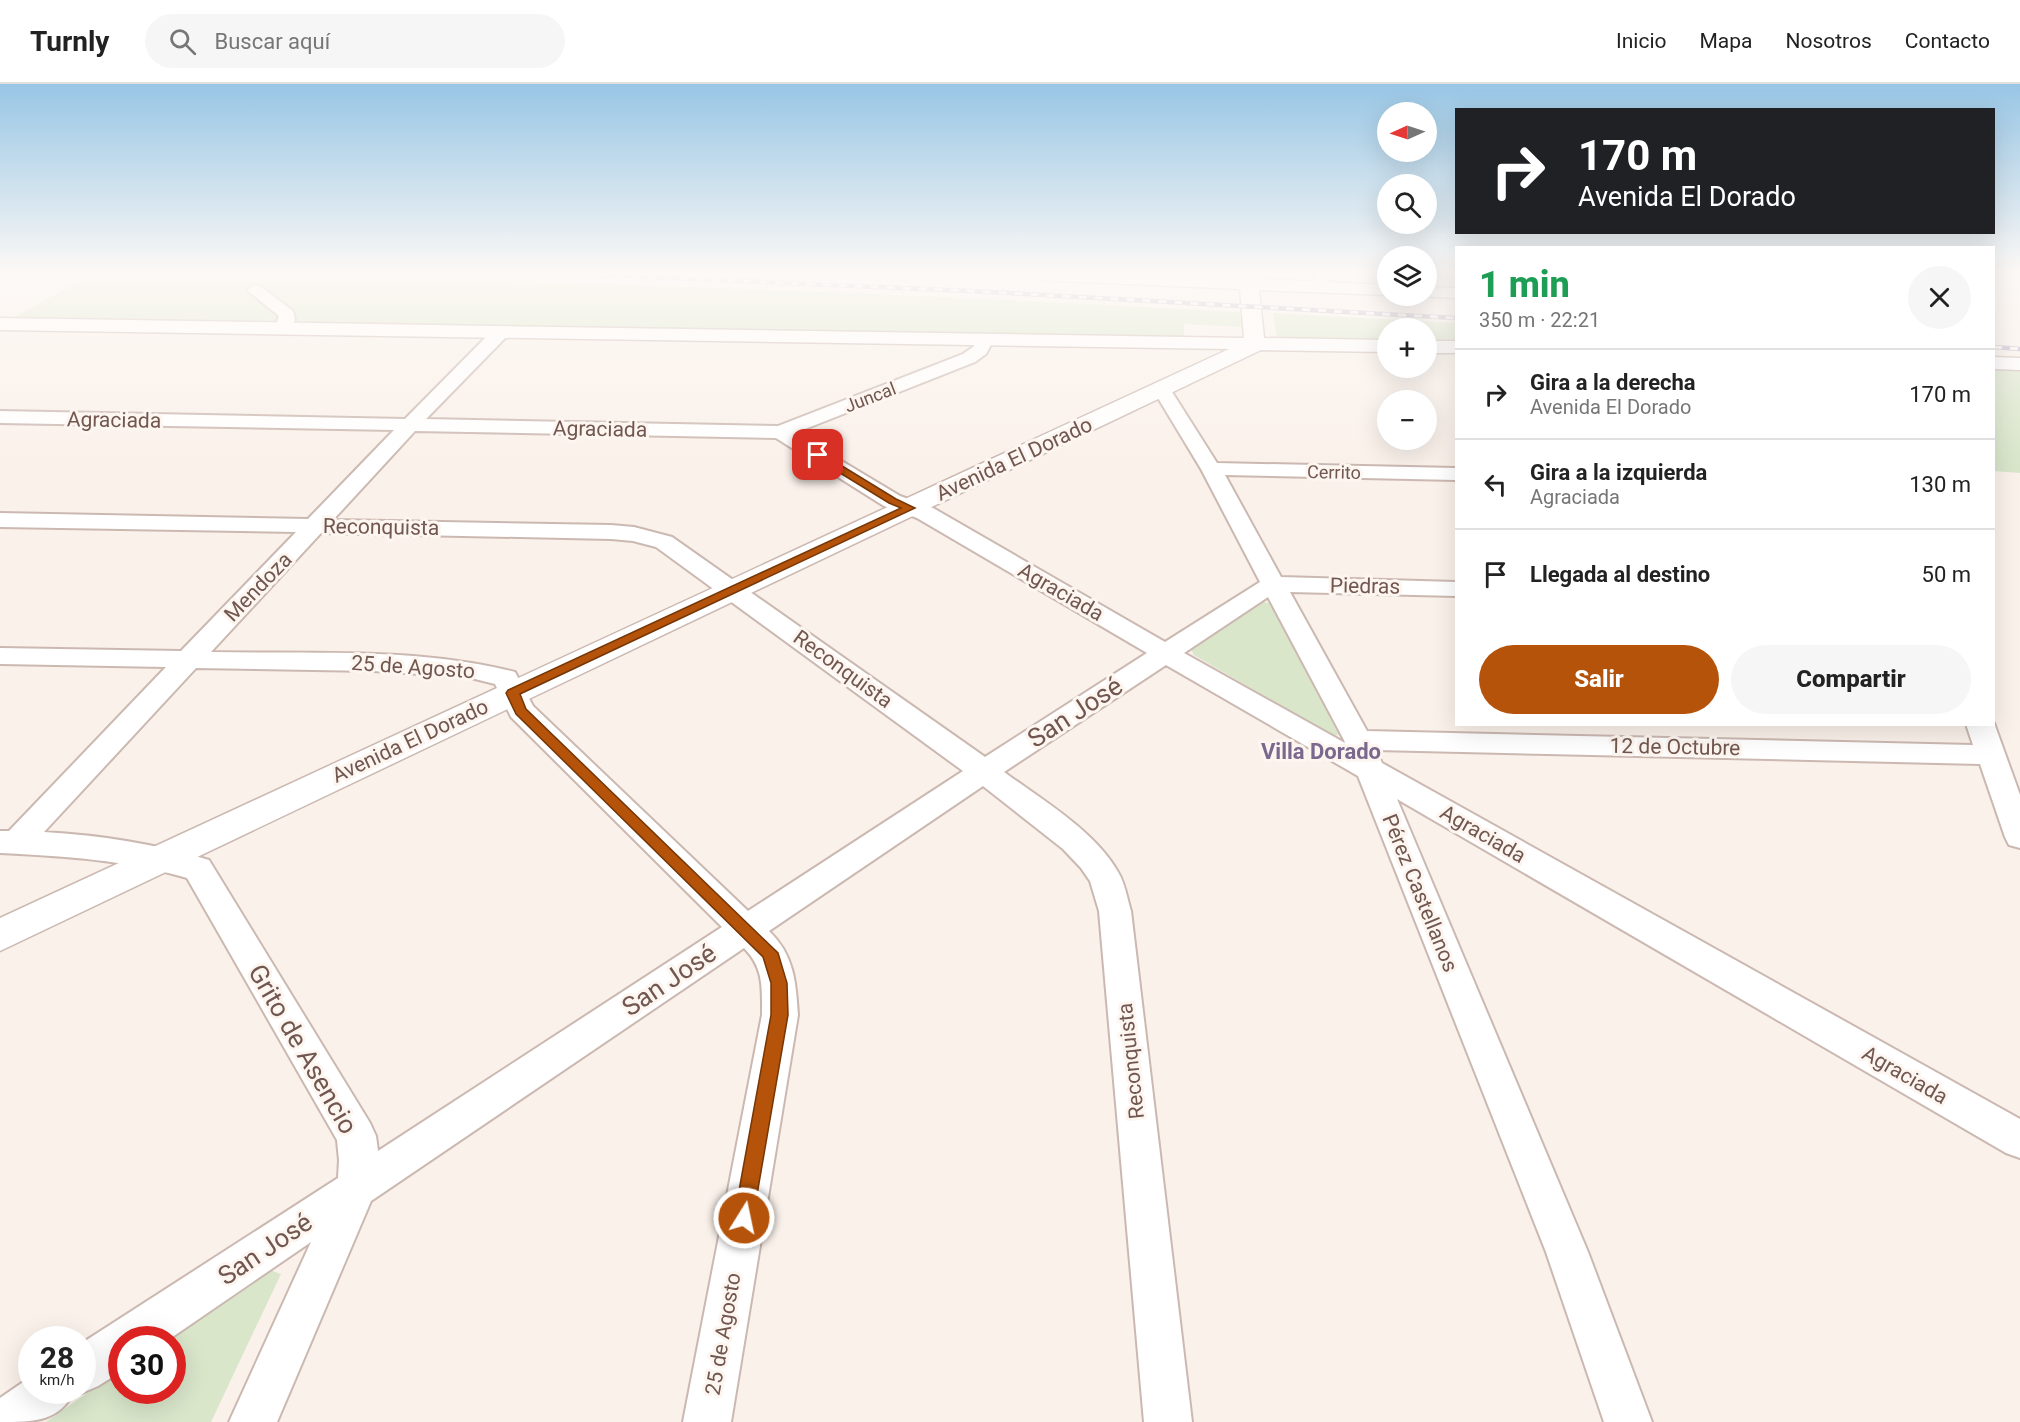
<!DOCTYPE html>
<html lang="es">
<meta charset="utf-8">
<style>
:root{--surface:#fff;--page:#f6f6f6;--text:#222;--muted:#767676;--line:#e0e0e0;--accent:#b45309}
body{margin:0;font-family:Roboto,sans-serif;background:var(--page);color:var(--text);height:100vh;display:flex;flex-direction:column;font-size:22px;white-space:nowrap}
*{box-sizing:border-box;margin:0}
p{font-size:20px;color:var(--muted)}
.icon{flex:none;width:33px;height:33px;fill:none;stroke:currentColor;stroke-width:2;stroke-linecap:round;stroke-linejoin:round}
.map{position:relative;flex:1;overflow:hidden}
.panel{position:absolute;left:1455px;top:162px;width:540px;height:480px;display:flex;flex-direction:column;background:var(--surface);border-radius:0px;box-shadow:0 6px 24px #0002}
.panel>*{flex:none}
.guide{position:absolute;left:1455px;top:24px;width:540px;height:126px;border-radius:0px;box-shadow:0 6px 24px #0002;background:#202124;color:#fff;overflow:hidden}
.needle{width:39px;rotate:267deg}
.buttons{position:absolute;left:1377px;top:18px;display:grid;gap:12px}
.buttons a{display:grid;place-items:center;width:60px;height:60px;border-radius:50%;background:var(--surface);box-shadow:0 6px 24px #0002;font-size:30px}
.speed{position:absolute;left:18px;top:1242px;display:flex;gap:12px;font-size:30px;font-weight:700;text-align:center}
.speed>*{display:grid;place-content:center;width:78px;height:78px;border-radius:50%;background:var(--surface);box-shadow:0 6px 24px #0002;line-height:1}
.speed small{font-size:15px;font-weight:400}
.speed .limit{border:9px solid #d22;background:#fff;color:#111}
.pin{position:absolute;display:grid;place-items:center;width:51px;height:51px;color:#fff;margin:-26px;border-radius:12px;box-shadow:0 3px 9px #0006}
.me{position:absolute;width:66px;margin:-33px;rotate:10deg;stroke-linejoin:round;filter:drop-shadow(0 0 4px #0008)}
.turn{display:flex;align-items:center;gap:21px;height:126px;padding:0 24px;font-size:27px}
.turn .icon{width:78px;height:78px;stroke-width:2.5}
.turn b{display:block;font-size:42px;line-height:51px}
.round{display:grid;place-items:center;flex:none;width:63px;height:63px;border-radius:32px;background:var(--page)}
.overview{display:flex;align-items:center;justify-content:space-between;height:102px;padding:0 24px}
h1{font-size:36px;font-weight:800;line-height:45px;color:#1e9e55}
.primary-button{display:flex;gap:12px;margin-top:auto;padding:12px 24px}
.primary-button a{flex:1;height:69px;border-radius:36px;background:var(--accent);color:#fff;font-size:24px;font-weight:800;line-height:69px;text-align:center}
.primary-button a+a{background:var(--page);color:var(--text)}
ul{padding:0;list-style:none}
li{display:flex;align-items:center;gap:18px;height:90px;padding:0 24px;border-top:2px solid var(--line)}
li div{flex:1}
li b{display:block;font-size:22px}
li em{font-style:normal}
header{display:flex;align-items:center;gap:36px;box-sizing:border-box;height:84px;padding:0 30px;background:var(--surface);border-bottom:2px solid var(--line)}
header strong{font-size:28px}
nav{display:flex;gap:33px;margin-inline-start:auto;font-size:21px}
.search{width:420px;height:54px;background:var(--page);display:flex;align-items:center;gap:15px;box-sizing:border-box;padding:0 21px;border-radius:33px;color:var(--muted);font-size:22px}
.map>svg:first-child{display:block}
</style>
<header>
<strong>Turnly</strong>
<div class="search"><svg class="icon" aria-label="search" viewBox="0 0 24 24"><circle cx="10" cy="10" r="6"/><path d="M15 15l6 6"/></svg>Buscar aquí</div>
<nav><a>Inicio</a><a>Mapa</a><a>Nosotros</a><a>Contacto</a></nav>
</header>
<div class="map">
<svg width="2020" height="1338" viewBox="0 0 2020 1338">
<rect width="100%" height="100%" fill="#faf1ea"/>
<g fill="#d9e6ca">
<path d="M255 194C584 196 912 210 1240 228L1242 243 1184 240V254L6 238 82 196Z"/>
<path d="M1273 229 1456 239V256H1427L1426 244H1388L1387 255 1277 253Z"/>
<path d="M1994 285 2020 286V389L1994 387Z"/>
<path d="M1261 518 1270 519 1339 651 1333 652 1194 571 1191 565Z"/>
<path d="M267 1185 281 1190 211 1338H46L121 1285 122 1306H172V1256L165 1255Z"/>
</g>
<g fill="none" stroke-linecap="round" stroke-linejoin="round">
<g stroke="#cbb9b1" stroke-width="4">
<g id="minor">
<path d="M1315 191H1331L1326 206H1316L1313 203Z"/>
<path d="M255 201 261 203 293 227 295 236 289 248H277L275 244 279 232 247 206Z"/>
<path d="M501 243 509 248 507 252 426 335 778 342 963 270 973 263 980 251H992L994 255 986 270 975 278 795 349 900 412 933 424 1165 558 1260 498 1201 385 1152 304 1155 300H1167L1217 379 1456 384V396L1225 391 1281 493 1456 498V512L1290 508 1367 647 1973 661 1966 640 1994 639 2020 711V764L2009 761 2005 753 1980 680 1376 666 1382 679 2020 1035V1074L2006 1069 1397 715 1588 1168 1652 1338H1604L1546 1168 1358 692 1166 581 1004 688C1041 715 1095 747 1118 788 1125 799 1127 814 1131 827L1192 1338H1144L1099 827 1090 797 1081 784 1063 765 983 702 769 847C794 871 796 898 798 931L731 1338H683L762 931C762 904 764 884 744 864L371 1117 277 1338H229L311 1158 168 1256H122V1287L98 1302 82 1309 76 1306H82V1259L338 1094 339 1076 337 1056 187 794C126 776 63 772 0 769V747H9L166 583 0 580V564L181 567 296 448 0 443V429L308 435 394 346 0 339V327L405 335 495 244ZM415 347 776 354 884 422 917 434 1147 569 985 673 672 453 634 443 611 441 333 436ZM321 449 611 455 633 457 656 463 963 687 748 827 533 622 515 588C419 563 310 570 211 568ZM1268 513 1344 656 1345 659 1184 569ZM196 584 373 587 467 593 495 600 511 633 722 843 378 1067 376 1052 370 1039 209 776C156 760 100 751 44 748Z"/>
<path d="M32 1292V1306H75C60 1338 34 1338 0 1338V1314Z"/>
</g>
</g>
<g stroke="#cbb9b1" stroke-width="3">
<g id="tertiary">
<path d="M1029 191H1170L1388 201V211L1259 206 1264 254 1388 256V268L1261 266 0 867V834L1229 265 0 246V234L1244 254 1240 205 1038 196Z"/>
<path d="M1426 203 1456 204V214L1420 212H1426Z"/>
<rect x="1426" y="257" width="30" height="12"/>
<path d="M1994 273 2020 274V286L1994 285Z"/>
</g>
</g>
<use href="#minor" fill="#fff" fill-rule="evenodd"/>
<use href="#tertiary" fill="#fff" fill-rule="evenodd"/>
<g stroke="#b3a9c3" stroke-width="4.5">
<g id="rail">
<path d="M599 191 971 207 1456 234"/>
<path d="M1994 263 2020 265"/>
</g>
</g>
<use href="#rail" stroke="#fdf6f0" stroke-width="3" stroke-dasharray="8" stroke-linecap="butt"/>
</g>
<linearGradient id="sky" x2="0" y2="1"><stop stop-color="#98c6e5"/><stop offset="0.5" stop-color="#fdf9f6"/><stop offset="1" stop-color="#fdf9f6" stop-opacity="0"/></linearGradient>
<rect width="2020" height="379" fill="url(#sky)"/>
<path fill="#b45309" stroke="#753606" stroke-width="1.5" d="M814 369H821L896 415 915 424 520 610 526 625 778 869 787 899 788 931 753 1134 751 1141 744 1144 737 1141 734 1134 771 931V899L763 873 516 630 506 609 508 606 901 424 889 419 814 373Z"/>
<g text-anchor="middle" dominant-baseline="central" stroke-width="6" stroke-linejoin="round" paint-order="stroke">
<g font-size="18" fill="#715750" stroke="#fdf6f0">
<text transform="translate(870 313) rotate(-21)">Juncal</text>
<text transform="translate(1334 388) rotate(1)">Cerrito</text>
</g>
<g font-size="21" fill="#715750" stroke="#fdf6f0">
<text transform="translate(114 336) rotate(1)">Agraciada</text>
<text transform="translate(600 345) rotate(1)">Agraciada</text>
<text transform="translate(1014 375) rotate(-25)">Avenida El Dorado</text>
<text transform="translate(381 443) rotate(1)">Reconquista</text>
<text transform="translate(1365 502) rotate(1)">Piedras</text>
<text transform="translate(258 503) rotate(-46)">Mendoza</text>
<text transform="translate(1061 508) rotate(30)">Agraciada</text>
<text transform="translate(413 583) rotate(4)">25 de Agosto</text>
<text transform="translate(843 585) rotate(36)">Reconquista</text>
<text transform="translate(410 657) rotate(-25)">Avenida El Dorado</text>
<text transform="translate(1675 663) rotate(1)">12 de Octubre</text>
<text transform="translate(1483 750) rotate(30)">Agraciada</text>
<text transform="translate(1420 809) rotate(68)">Pérez Castellanos</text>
<text transform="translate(1131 977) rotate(-96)">Reconquista</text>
<text transform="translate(1905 991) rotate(30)">Agraciada</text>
<text transform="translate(723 1250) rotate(-80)">25 de Agosto</text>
</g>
<g font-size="22" font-weight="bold" fill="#7b688d" stroke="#fdf6f0">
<text x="1321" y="667">Villa Dorado</text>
</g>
<g font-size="26" fill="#715750" stroke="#fdf6f0">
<text transform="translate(1075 628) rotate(-33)">San José</text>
<text transform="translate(669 896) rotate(-34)">San José</text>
<text transform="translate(303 965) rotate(60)">Grito de Asencio</text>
<text transform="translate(265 1165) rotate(-34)">San José</text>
</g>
</g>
</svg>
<div class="buttons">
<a><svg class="needle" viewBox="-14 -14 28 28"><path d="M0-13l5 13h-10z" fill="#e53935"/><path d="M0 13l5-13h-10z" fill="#767676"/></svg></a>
<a><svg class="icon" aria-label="search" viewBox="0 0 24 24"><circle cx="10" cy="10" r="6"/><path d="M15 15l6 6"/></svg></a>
<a><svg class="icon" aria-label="layers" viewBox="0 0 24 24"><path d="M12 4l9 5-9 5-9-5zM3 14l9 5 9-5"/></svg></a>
<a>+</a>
<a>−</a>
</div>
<div class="speed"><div>28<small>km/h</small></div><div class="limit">30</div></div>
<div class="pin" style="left:818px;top:371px;background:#d93025"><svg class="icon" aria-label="arrive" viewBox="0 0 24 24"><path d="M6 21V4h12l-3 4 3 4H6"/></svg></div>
<svg class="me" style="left:744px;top:1134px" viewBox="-20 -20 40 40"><circle r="17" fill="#b45309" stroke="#fff" stroke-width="3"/><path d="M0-11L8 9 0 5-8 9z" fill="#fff"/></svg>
<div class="guide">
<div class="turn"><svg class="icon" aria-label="right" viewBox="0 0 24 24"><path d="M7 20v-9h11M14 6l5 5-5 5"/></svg><div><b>170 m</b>Avenida El Dorado</div></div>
</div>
<section class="panel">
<div class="overview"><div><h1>1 min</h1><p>350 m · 22:21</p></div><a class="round"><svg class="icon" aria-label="close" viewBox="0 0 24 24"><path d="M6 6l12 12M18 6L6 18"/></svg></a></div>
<ul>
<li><svg class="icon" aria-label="right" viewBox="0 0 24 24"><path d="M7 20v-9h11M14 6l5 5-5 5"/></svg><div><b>Gira a la derecha</b><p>Avenida El Dorado</p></div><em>170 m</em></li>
<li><svg class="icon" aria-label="left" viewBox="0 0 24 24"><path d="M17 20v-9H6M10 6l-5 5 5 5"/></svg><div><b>Gira a la izquierda</b><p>Agraciada</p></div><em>130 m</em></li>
<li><svg class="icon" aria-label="arrive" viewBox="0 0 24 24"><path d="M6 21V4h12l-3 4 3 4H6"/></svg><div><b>Llegada al destino</b></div><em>50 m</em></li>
</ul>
<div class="primary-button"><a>Salir</a><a>Compartir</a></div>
</section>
</div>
